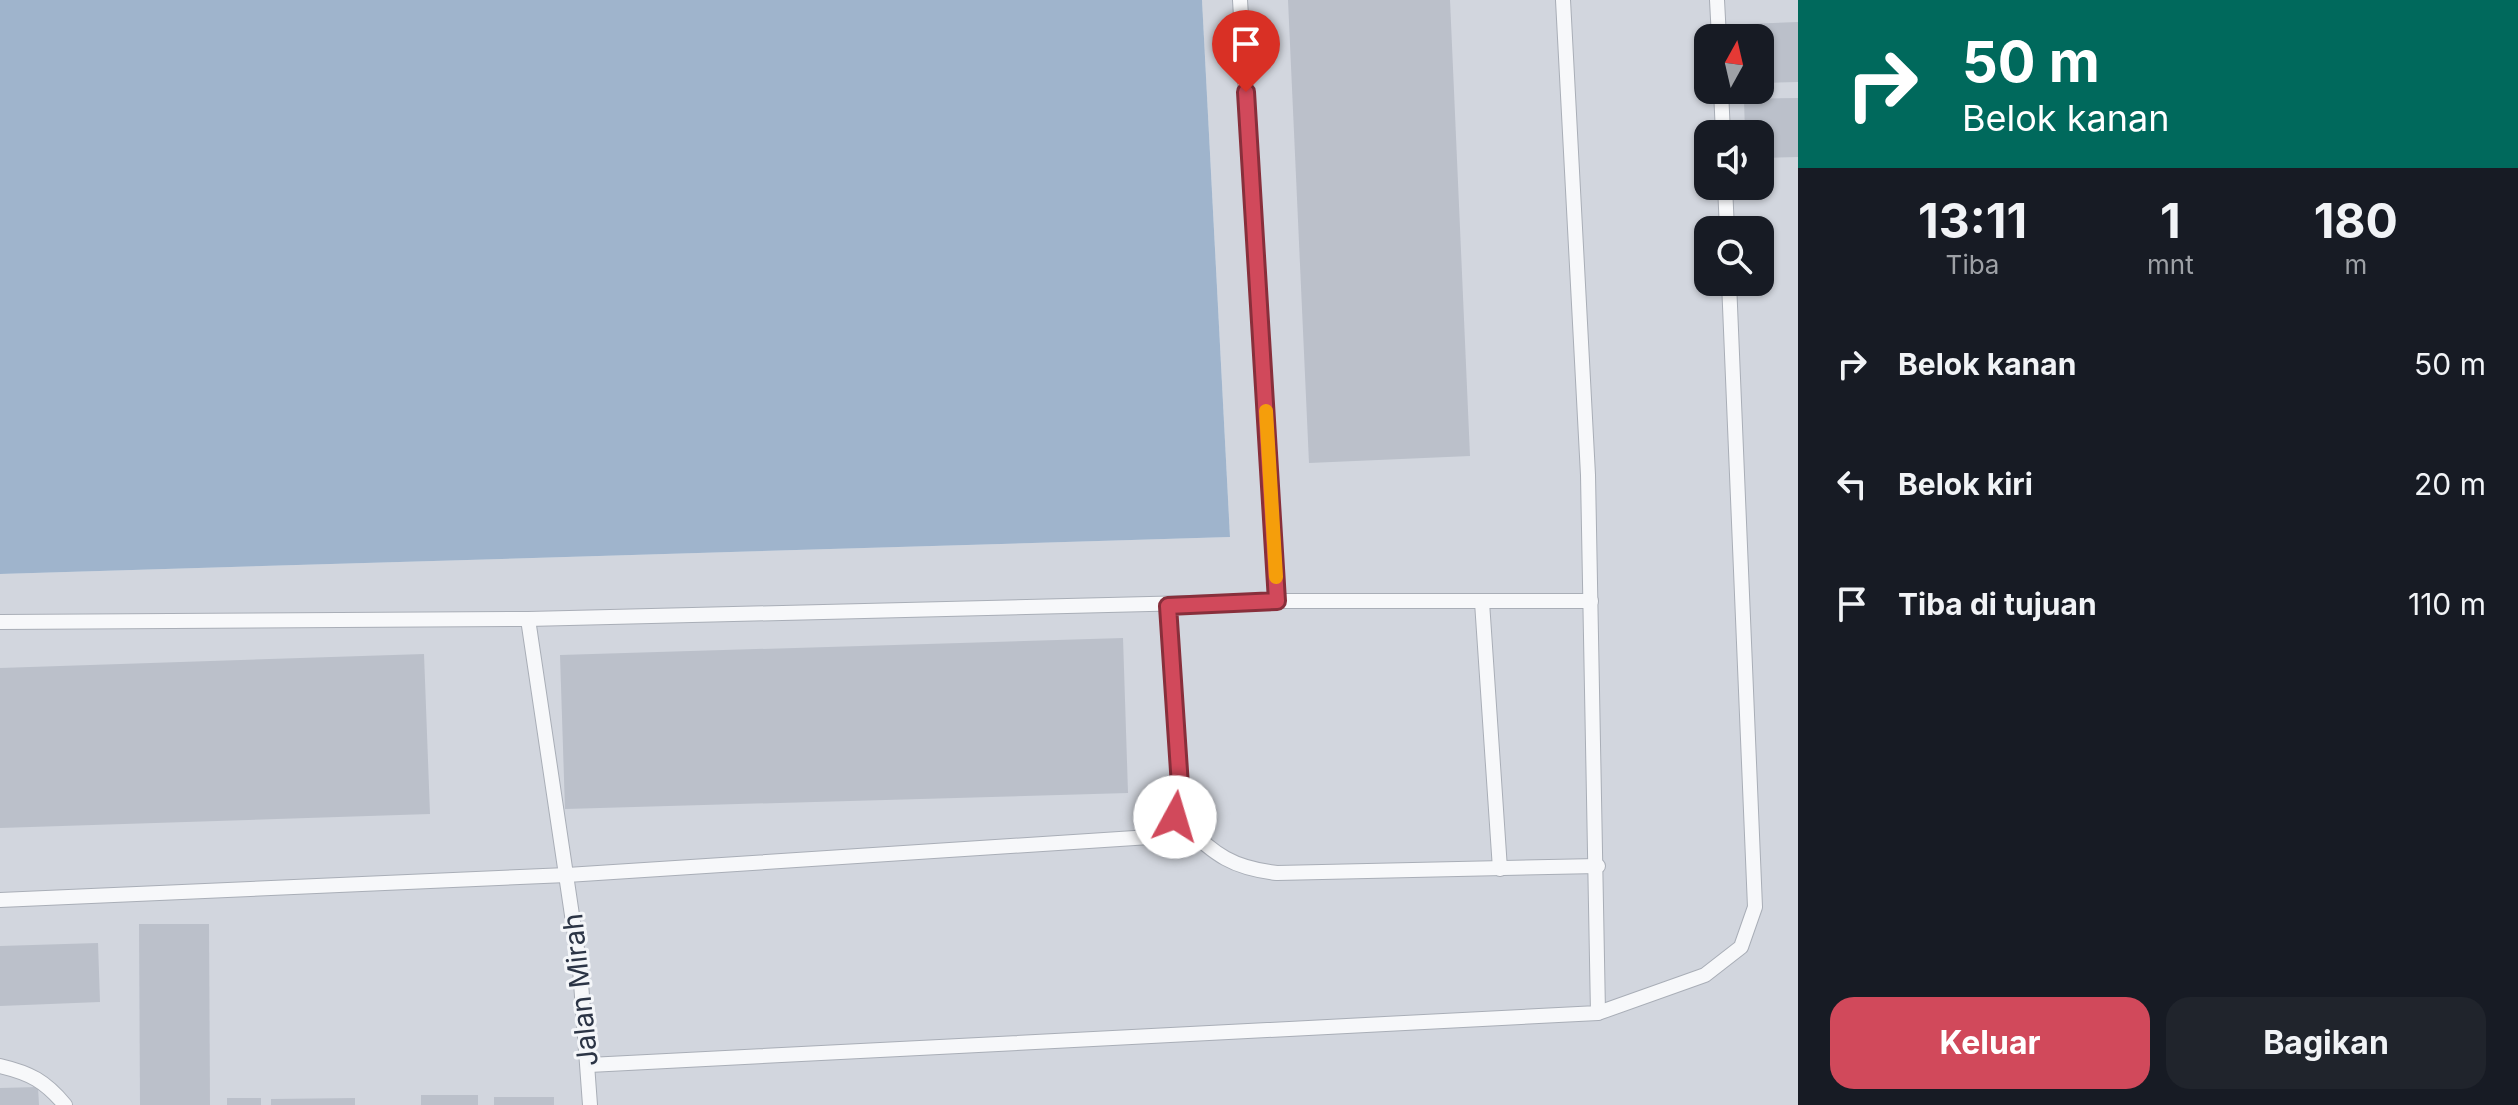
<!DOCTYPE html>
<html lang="id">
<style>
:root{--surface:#171b24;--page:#20242c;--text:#f1f3f6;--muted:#9ea1a6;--accent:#d1495b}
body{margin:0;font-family:Inter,sans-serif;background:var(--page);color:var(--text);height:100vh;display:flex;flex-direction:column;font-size:30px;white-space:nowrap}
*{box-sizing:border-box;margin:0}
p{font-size:26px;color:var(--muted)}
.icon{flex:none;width:44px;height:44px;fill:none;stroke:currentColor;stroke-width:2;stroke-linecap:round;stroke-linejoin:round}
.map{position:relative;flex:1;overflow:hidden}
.drawer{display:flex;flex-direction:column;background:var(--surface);width:720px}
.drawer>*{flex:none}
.hud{background:#00695c;color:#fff;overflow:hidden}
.needle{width:52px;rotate:8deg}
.buttons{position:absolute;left:1694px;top:24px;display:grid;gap:16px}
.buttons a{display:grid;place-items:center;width:80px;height:80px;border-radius:16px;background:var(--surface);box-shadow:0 2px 6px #0004;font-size:40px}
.pin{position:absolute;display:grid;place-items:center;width:68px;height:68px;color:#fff;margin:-82px -34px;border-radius:50% 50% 50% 0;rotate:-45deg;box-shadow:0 0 8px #0007}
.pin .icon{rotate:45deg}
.me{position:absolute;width:88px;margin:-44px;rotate:6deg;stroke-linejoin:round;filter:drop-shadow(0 0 6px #0008)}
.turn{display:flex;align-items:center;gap:28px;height:168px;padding:0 32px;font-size:36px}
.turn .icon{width:104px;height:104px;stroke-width:2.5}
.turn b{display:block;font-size:56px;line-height:68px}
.eta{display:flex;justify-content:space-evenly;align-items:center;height:136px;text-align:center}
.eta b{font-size:48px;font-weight:700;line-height:56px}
.primary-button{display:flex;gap:16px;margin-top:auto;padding:16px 32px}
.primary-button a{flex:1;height:92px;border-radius:24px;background:var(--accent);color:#fff;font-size:32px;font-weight:700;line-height:92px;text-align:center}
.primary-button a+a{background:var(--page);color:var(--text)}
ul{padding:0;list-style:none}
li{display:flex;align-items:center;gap:24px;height:120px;padding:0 32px}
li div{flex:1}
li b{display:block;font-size:30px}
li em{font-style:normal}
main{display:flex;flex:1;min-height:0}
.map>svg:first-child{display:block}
</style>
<main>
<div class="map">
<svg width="1798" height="1105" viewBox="0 0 1798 1105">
<rect width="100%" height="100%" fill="#e4e7ec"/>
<path fill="#d2d6de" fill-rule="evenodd" d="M1202 0H1798V1105H0V574L1230 537ZM1708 38H1760V90H1708ZM1708 134H1760V186H1708ZM1708 230H1760V282H1708Z"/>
<path fill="#9fb4cc" d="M0 0H1202L1230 537 0 574Z"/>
<g fill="#bbc0ca">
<path d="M1288 0H1450L1470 456 1309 463Z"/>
<path d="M1798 22V82L1760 83V38H1745V24Z"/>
<path d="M1798 98V157L1760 158V134H1745L1744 99Z"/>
<path d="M1123 638 1128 793 565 809 560 655Z"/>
<path d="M424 654 430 814 0 828V668Z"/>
<path d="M139 924H209L210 1105H140Z"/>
<path d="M98 943 100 1002 0 1006V946Z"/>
<path d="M38 1087 39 1105H0V1088Z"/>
<rect x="421" y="1095" width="57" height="10"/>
<rect x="494" y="1097" width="60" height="8"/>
<rect x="227" y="1098" width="34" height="7"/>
<path d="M355 1098V1105H271V1099Z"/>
</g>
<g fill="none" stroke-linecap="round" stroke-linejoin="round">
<g stroke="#a9aeb7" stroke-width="16">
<g id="lane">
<path d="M1717 0 1719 38"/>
<path d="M1721 90 1723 134"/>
<path d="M1725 186 1727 230"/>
<path d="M1277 601H1591"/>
<path d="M1482 602 1500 869"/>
<path d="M528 619 580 969 590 1105"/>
<path d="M0 622 528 619 1277 601 1240 0"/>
<path d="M1175 817C1213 851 1225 867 1277 873L1598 866"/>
<path d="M0 900 567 875 1150 837 1175 817 1180 786 1168 606"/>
<path d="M1598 1013 1705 975 1741 947 1755 907 1729 282"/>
<path d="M589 1065 1598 1013 1588 475 1563 0"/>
<path d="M0 1066C30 1073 45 1081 65 1105"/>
</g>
</g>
<use href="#lane" stroke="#f7f8fa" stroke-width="14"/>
</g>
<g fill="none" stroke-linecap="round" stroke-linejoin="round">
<g stroke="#882f3b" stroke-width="20">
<path id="route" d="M1175 817 1180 786 1168 606 1277 601 1246 92"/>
</g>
<use href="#route" stroke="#d1495b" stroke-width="14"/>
<path stroke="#f59e0b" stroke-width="14" d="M1266 411 1276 577"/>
</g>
<g text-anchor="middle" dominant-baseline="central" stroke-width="6" stroke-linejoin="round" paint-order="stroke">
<g font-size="28" fill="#2b3445" stroke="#f4f6f9">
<text transform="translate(580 990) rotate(-96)">Jalan Mirah</text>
</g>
</g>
</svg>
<div class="buttons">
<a><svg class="needle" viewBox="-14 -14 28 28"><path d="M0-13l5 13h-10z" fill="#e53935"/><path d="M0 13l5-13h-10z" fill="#9ea1a6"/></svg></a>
<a><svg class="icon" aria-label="sound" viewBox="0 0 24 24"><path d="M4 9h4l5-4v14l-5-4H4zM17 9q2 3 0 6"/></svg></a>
<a><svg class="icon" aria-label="search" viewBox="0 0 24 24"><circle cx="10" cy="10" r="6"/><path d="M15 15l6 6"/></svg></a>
</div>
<div class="pin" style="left:1246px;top:92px;background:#d93025"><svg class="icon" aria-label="arrive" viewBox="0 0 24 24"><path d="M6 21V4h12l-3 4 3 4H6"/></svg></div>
<svg class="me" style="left:1175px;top:817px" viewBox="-20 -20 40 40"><circle r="19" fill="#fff"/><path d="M0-13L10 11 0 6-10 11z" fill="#d1495b"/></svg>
</div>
<section class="drawer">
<div class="hud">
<div class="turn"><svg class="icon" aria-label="right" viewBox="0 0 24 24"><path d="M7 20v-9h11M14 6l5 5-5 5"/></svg><div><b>50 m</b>Belok kanan</div></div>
</div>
<div class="eta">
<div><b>13:11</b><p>Tiba</p></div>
<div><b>1</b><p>mnt</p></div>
<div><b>180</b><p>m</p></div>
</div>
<ul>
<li><svg class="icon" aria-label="right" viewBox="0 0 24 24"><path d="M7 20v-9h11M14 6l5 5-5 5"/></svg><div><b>Belok kanan</b></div><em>50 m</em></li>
<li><svg class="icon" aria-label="left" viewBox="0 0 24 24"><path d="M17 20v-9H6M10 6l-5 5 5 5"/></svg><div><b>Belok kiri</b></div><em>20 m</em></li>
<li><svg class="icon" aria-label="arrive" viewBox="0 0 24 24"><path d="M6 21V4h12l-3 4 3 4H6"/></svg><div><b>Tiba di tujuan</b></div><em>110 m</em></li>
</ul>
<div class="primary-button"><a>Keluar</a><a>Bagikan</a></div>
</section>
</main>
